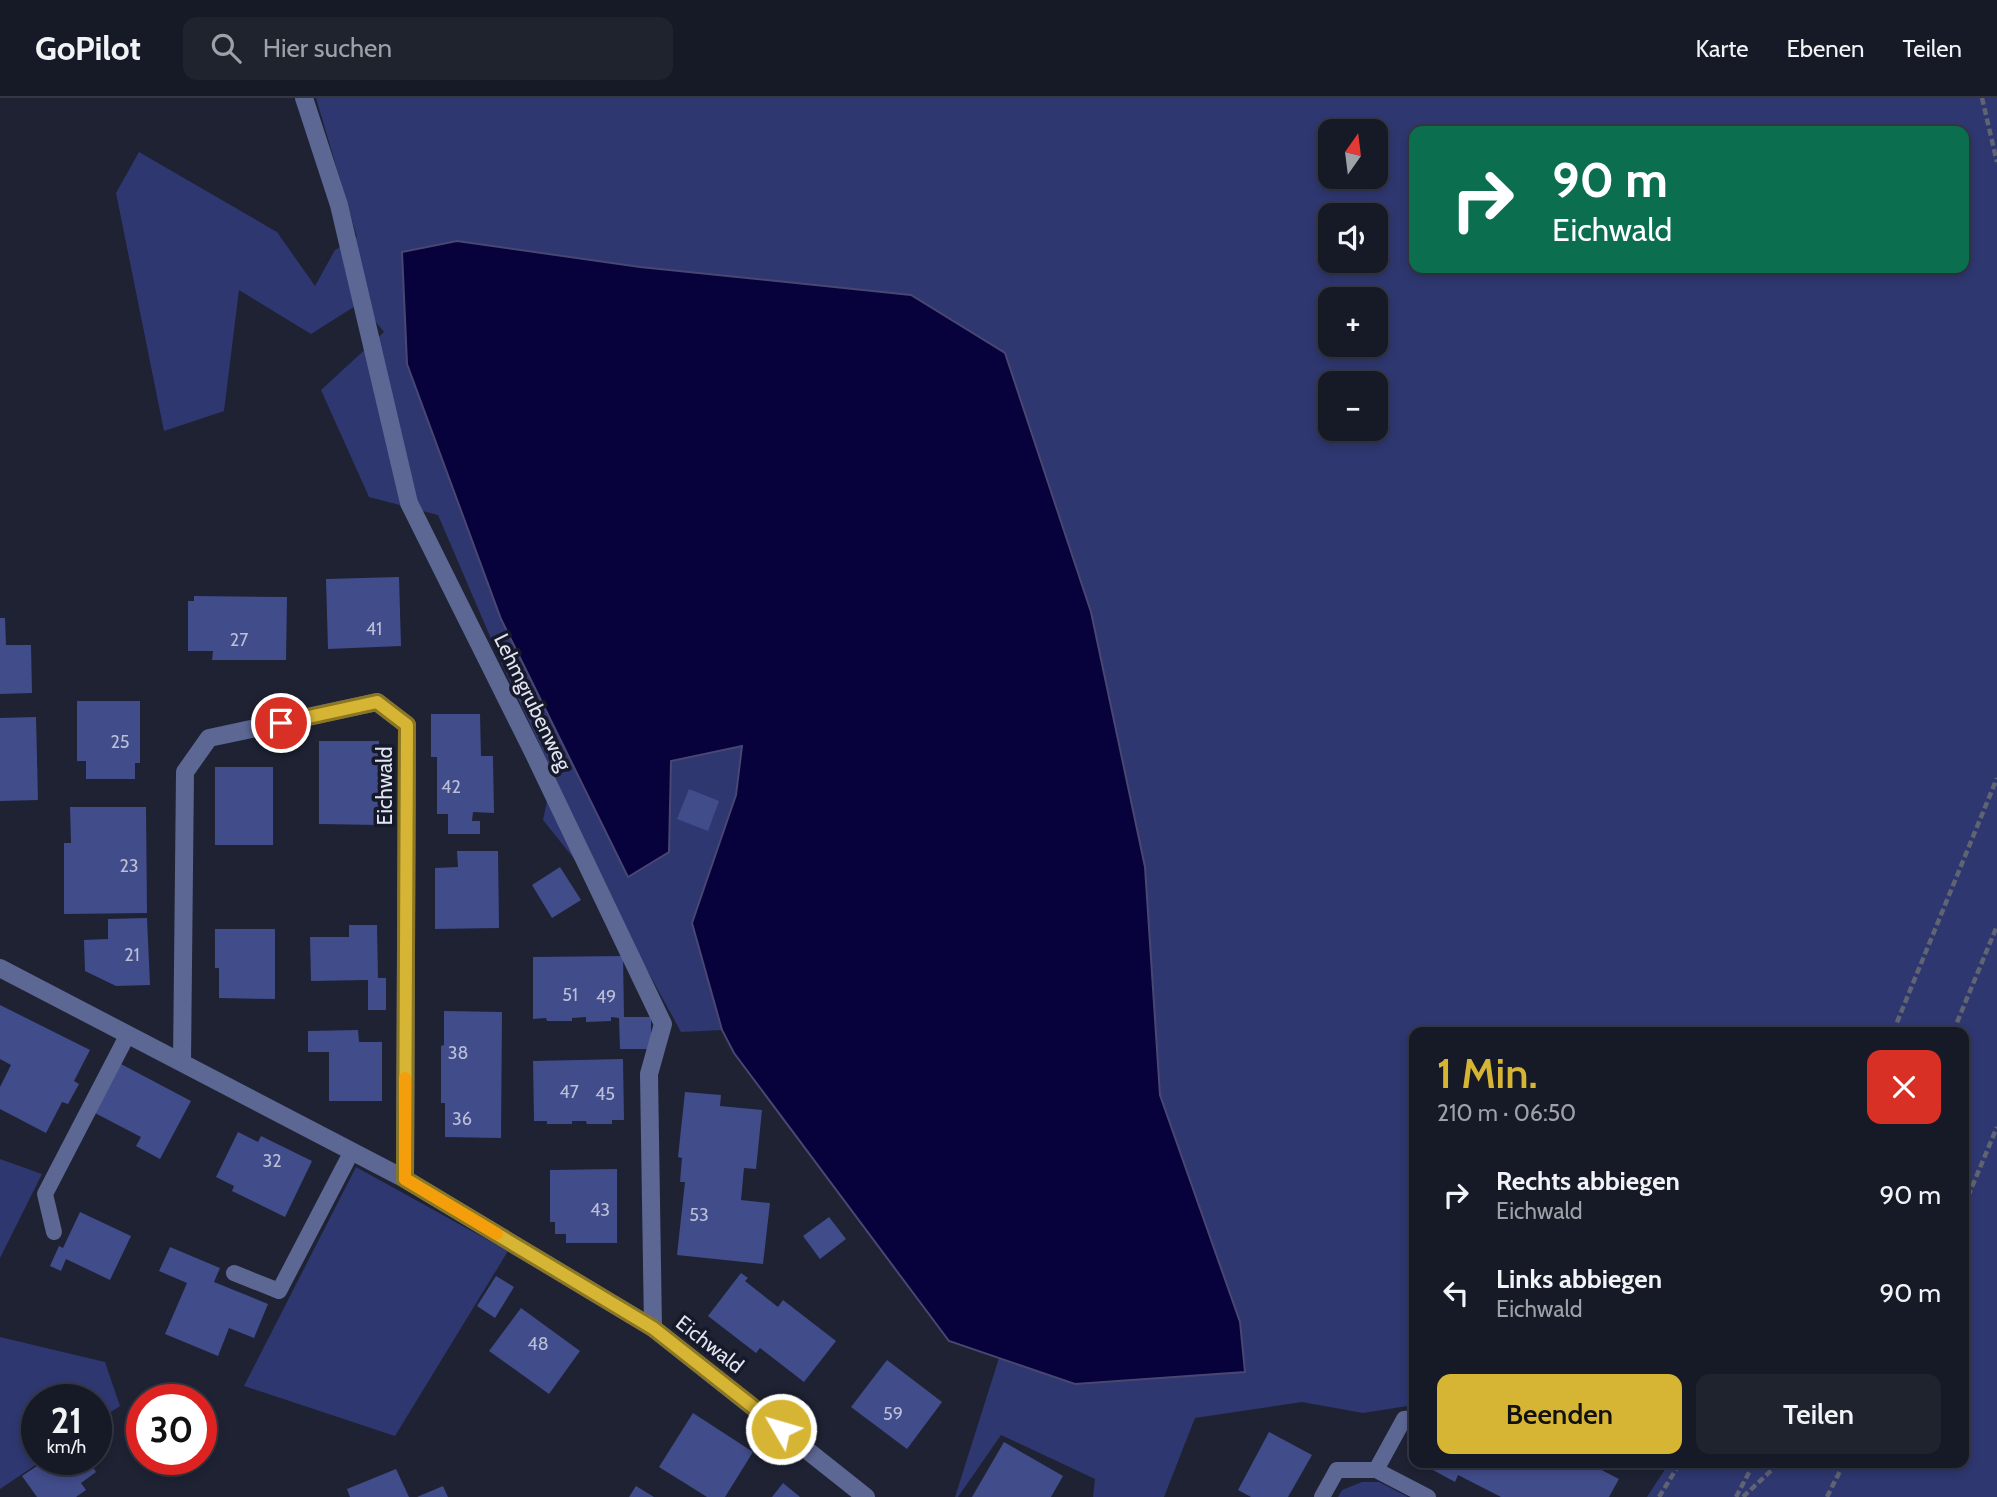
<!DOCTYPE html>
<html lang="de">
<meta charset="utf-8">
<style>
:root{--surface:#161a26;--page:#1f232e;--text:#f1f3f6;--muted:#9ea1a7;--line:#353843;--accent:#d6b534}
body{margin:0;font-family:Cabin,sans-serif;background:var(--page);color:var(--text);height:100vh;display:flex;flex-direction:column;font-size:26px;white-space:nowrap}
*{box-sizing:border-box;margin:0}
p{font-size:23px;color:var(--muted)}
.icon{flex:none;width:38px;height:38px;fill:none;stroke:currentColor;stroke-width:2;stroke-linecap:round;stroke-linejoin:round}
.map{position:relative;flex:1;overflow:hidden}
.drawer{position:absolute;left:1409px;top:929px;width:560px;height:441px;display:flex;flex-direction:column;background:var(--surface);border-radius:14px;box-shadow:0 4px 10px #0003,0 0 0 2px var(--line)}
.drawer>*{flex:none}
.hud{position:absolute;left:1409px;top:28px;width:560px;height:147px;border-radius:14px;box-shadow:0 4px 10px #0003,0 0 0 2px var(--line);background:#0b6e4f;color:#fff;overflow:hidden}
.needle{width:46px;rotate:14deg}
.buttons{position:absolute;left:1318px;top:21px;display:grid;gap:14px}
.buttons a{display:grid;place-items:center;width:70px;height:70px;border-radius:14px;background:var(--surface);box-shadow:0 4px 10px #0003,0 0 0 2px var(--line);font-size:35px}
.speed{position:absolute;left:21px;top:1286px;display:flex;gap:14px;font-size:35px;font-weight:700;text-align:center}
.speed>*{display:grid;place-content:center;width:91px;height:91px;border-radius:50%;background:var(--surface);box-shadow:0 4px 10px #0003,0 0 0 2px var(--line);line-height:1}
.speed small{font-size:18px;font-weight:400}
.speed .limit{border:10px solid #d22;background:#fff;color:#111}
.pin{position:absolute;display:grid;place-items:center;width:60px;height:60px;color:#fff;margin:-30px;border:4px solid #fff;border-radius:50%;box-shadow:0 2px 7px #0007}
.me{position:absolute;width:77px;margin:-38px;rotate:308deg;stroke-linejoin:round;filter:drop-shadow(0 0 5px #0008)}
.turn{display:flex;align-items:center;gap:24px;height:147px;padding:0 28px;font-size:32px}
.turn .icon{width:91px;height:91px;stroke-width:2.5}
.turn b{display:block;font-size:49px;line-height:60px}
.round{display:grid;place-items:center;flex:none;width:74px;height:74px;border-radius:14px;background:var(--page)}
.headline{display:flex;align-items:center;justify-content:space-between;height:119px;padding:0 28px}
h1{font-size:42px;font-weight:600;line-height:52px;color:var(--accent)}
.button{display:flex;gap:14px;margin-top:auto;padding:14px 28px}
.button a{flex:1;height:80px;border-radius:14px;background:var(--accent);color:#111;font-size:28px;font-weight:600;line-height:80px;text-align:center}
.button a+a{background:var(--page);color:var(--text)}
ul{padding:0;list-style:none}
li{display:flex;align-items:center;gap:21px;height:98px;padding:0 28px}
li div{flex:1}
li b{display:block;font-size:26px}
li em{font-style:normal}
header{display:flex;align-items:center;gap:42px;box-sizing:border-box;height:98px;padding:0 35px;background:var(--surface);border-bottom:2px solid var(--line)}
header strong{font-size:33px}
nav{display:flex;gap:38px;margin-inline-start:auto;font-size:24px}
.search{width:490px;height:63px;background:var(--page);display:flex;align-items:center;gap:18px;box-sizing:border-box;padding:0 24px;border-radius:14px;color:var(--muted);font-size:26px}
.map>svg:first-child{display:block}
</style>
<header>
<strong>GoPilot</strong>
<div class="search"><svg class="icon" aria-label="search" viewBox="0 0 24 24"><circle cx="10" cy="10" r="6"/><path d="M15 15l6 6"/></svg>Hier suchen</div>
<nav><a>Karte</a><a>Ebenen</a><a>Teilen</a></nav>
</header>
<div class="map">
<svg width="1997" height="1399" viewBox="0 0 1997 1399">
<rect width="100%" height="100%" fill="#1e2233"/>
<g fill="#2e376f" fill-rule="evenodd">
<path d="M316 0H1997V1399H1647L1669 1365H1964V934H1414V1307L1363 1315 1302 1304 1195 1320 1164 1399H1093L1095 1381 1001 1337 958 1399H955L999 1260 1075 1286 1245 1273 1240 1224 1160 997 1145 769 640 169 457 143 402 154 407 266 501 521 628 779 669 754 671 663 742 647 736 697 692 825 722 932 681 934 612 808 543 722 553 675 501 564 438 417 369 399 321 292 384 234 360 205 311 236 239 192 224 313 164 333 116 95 139 54 277 134 315 188 335 152 357 139ZM1330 33H1376V79H1330ZM1414 33H1964V170H1414ZM1330 117H1376V163H1330ZM1330 201H1376V247H1330ZM1330 285H1376V331H1330Z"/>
<path d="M0 1061 42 1076 0 1160Z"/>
<path d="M356 1069 508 1153 395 1338 244 1288Z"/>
<path d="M0 1239 105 1264 120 1308 96 1324V1302H37V1362H43L0 1391Z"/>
<path d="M1362 1384H1379L1408 1399H1338L1342 1392Z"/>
</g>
<path fill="#07023b" stroke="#494672" stroke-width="2" d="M457 143 640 169 911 197 1005 255 1091 514 1145 769 1160 997 1240 1224 1245 1274 1075 1286 949 1243 734 955 722 932 692 825 736 697 742 648 671 663 669 754 628 779 501 521 407 266 402 154Z"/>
<g fill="#414c8a">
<path d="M399 479 401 548 328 551 326 481Z"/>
<path d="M194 498 287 499 286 562H212L213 553H188V503H194Z"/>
<path d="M0 520H5L6 547H31L32 595 0 596Z"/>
<path d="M77 603H140V665H135V681H86V663H77Z"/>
<path d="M431 616H480L481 658H493L494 715 473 714 472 723H480V736H448V716H437V659H431Z"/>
<path d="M36 619 38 702 0 703V620Z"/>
<path d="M319 643H379V727L319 726Z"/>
<rect x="215" y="669" width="58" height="78"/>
<path d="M689 691 719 703 708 733 677 721Z"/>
<path d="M70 709H146L147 815 64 816V745H71Z"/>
<path d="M457 753H498L499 830 435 831V770L458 769Z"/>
<path d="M560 769 581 802 552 820 532 787Z"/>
<path d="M147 820 150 887 116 888 85 873 84 842 108 841V821Z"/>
<path d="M349 827H377L378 880H386V912H368V882L311 883 310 839H349Z"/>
<path d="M215 831H275V901L219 900V870H215Z"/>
<path d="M623 858 624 919H651V951H620L619 920 611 919V923L586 924V919L572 920V923H547L546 920 533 921V859Z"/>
<path d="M0 907 90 952 74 983 79 986 68 1006 62 1004 46 1035 0 1011V989L11 967 0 961Z"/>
<path d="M444 913 502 914 501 1040 445 1039V1005H441V948L444 947Z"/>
<path d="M358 932 359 944H382V1003H329V954H308V933Z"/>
<path d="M623 961 624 1022H612V1026H587L586 1023H572V1026H547V1023H534L533 963Z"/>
<path d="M119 965 191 1003 160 1061 136 1048 141 1039 93 1014Z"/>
<path d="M685 994 721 997 720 1008 762 1012 756 1071 744 1070 741 1102 770 1105 763 1166 677 1157 685 1084H680L682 1060 678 1059Z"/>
<path d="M238 1034 258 1044 261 1038 312 1063 285 1119 232 1093 234 1088 216 1079Z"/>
<path d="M617 1071V1145H566V1136H555V1124H550V1072Z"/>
<path d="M80 1114 131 1138 110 1182 66 1161 61 1173 50 1168 59 1148 63 1150Z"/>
<path d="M829 1119 846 1141 820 1161 803 1138Z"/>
<path d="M170 1149 220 1170 214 1184 268 1206 254 1240 229 1230 218 1258 165 1236 187 1185 159 1173Z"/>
<path d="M741 1175 748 1180 745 1183 778 1209 783 1202 836 1243 804 1284 760 1250 756 1255 708 1218Z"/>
<path d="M496 1178 514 1189 495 1220 477 1208Z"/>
<path d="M521 1210 580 1253 549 1296 489 1253Z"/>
<path d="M887 1262 942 1304 907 1351 851 1309Z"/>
<path d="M693 1315 753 1354 725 1399H707L659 1369Z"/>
<path d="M1269 1334 1312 1357 1288 1399H1251L1238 1392Z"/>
<path d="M1004 1344 1063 1378 1051 1399H972Z"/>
<path d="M46 1362H88L96 1374 81 1385 86 1392 76 1399H37L22 1378Z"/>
<path d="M1420 1365H1588L1619 1381 1609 1399H1501L1458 1377 1455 1384Z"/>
<path d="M396 1371 409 1399H350L347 1391Z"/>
<path d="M783 1385 800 1399H772Z"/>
<path d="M443 1388 448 1399H417Z"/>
<path d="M636 1388 654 1399H629Z"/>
</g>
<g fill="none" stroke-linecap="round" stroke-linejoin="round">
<g stroke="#5f6372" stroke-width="4.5" stroke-dasharray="7 3.5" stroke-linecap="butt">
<path d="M1982 0 1997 64"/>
<path d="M1893 934 1997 680"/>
<path d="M1953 934 1997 828"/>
<path d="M1964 1108 1997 1029"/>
<path d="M1659 1399 1680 1365"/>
<path d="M1736 1399 1754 1365"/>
<path d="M1743 1399 1779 1365"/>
<path d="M1827 1399 1844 1365"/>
</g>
<g stroke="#5c6794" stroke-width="16">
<path d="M54 1134 45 1096 128 936"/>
<path d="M234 1175 279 1193 352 1053"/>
<path d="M1376 1372 1404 1321 1414 1320"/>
<path d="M1322 1399 1337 1372H1376L1428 1399"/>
</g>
<g stroke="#5c6794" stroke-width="18">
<path d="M304 0 339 107 409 405 533 654 663 926 649 976 653 1230"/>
<path d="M0 870 405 1081 653 1230 866 1399"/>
<path d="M182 964 185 674 209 640 377 604 407 627 405 1081"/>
</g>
</g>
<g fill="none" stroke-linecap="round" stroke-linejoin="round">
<g stroke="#8b7622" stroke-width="18">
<path id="route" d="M281 625 377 604 407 627 405 1081 653 1230 781 1331"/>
</g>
<use href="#route" stroke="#d6b534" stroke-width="12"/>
<path stroke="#f59e0b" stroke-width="12" d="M405 980V1081L497 1136"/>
</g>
<g text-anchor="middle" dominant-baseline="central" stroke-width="7" stroke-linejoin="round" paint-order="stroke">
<g font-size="18" fill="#babfd7">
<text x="374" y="531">41</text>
<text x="239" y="542">27</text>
<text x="120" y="644">25</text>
<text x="451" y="689">42</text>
<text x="129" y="768">23</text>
<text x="132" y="857">21</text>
<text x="570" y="897">51</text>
<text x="606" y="899">49</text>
<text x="458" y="955">38</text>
<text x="569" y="994">47</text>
<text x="605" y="996">45</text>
<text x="462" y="1021">36</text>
<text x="272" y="1063">32</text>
<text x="600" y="1112">43</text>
<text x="699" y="1117">53</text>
<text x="538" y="1246">48</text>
<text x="893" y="1316">59</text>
</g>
<g font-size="21" fill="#e2e5f1" stroke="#151929">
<text transform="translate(533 604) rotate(64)">Lehmgrubenweg</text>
<text transform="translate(384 688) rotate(-90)">Eichwald</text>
<text transform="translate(710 1246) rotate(38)">Eichwald</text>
</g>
</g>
</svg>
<div class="buttons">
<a><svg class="needle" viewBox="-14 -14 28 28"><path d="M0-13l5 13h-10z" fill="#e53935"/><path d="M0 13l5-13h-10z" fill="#9ea1a7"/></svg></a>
<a><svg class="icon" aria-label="sound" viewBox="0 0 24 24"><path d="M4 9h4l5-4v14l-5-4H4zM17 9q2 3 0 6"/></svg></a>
<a>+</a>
<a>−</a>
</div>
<div class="speed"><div>21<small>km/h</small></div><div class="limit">30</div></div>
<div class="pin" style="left:281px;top:625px;background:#d93025"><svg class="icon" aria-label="arrive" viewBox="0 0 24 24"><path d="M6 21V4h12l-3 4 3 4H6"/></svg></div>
<svg class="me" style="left:781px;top:1331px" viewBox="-20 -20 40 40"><circle r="17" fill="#d6b534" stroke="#fff" stroke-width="3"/><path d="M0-11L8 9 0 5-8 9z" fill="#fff"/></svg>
<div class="hud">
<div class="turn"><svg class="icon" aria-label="right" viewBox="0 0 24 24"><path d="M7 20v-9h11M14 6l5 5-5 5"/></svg><div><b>90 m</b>Eichwald</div></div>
</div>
<section class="drawer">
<div class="headline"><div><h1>1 Min.</h1><p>210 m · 06:50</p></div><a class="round" style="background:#d93025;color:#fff"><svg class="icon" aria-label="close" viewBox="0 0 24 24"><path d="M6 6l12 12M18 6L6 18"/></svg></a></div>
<ul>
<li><svg class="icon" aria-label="right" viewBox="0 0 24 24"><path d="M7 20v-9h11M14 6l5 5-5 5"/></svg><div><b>Rechts abbiegen</b><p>Eichwald</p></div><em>90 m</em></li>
<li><svg class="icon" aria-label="left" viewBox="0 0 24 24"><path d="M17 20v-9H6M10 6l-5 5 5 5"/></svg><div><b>Links abbiegen</b><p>Eichwald</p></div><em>90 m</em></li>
</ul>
<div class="button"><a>Beenden</a><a>Teilen</a></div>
</section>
</div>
